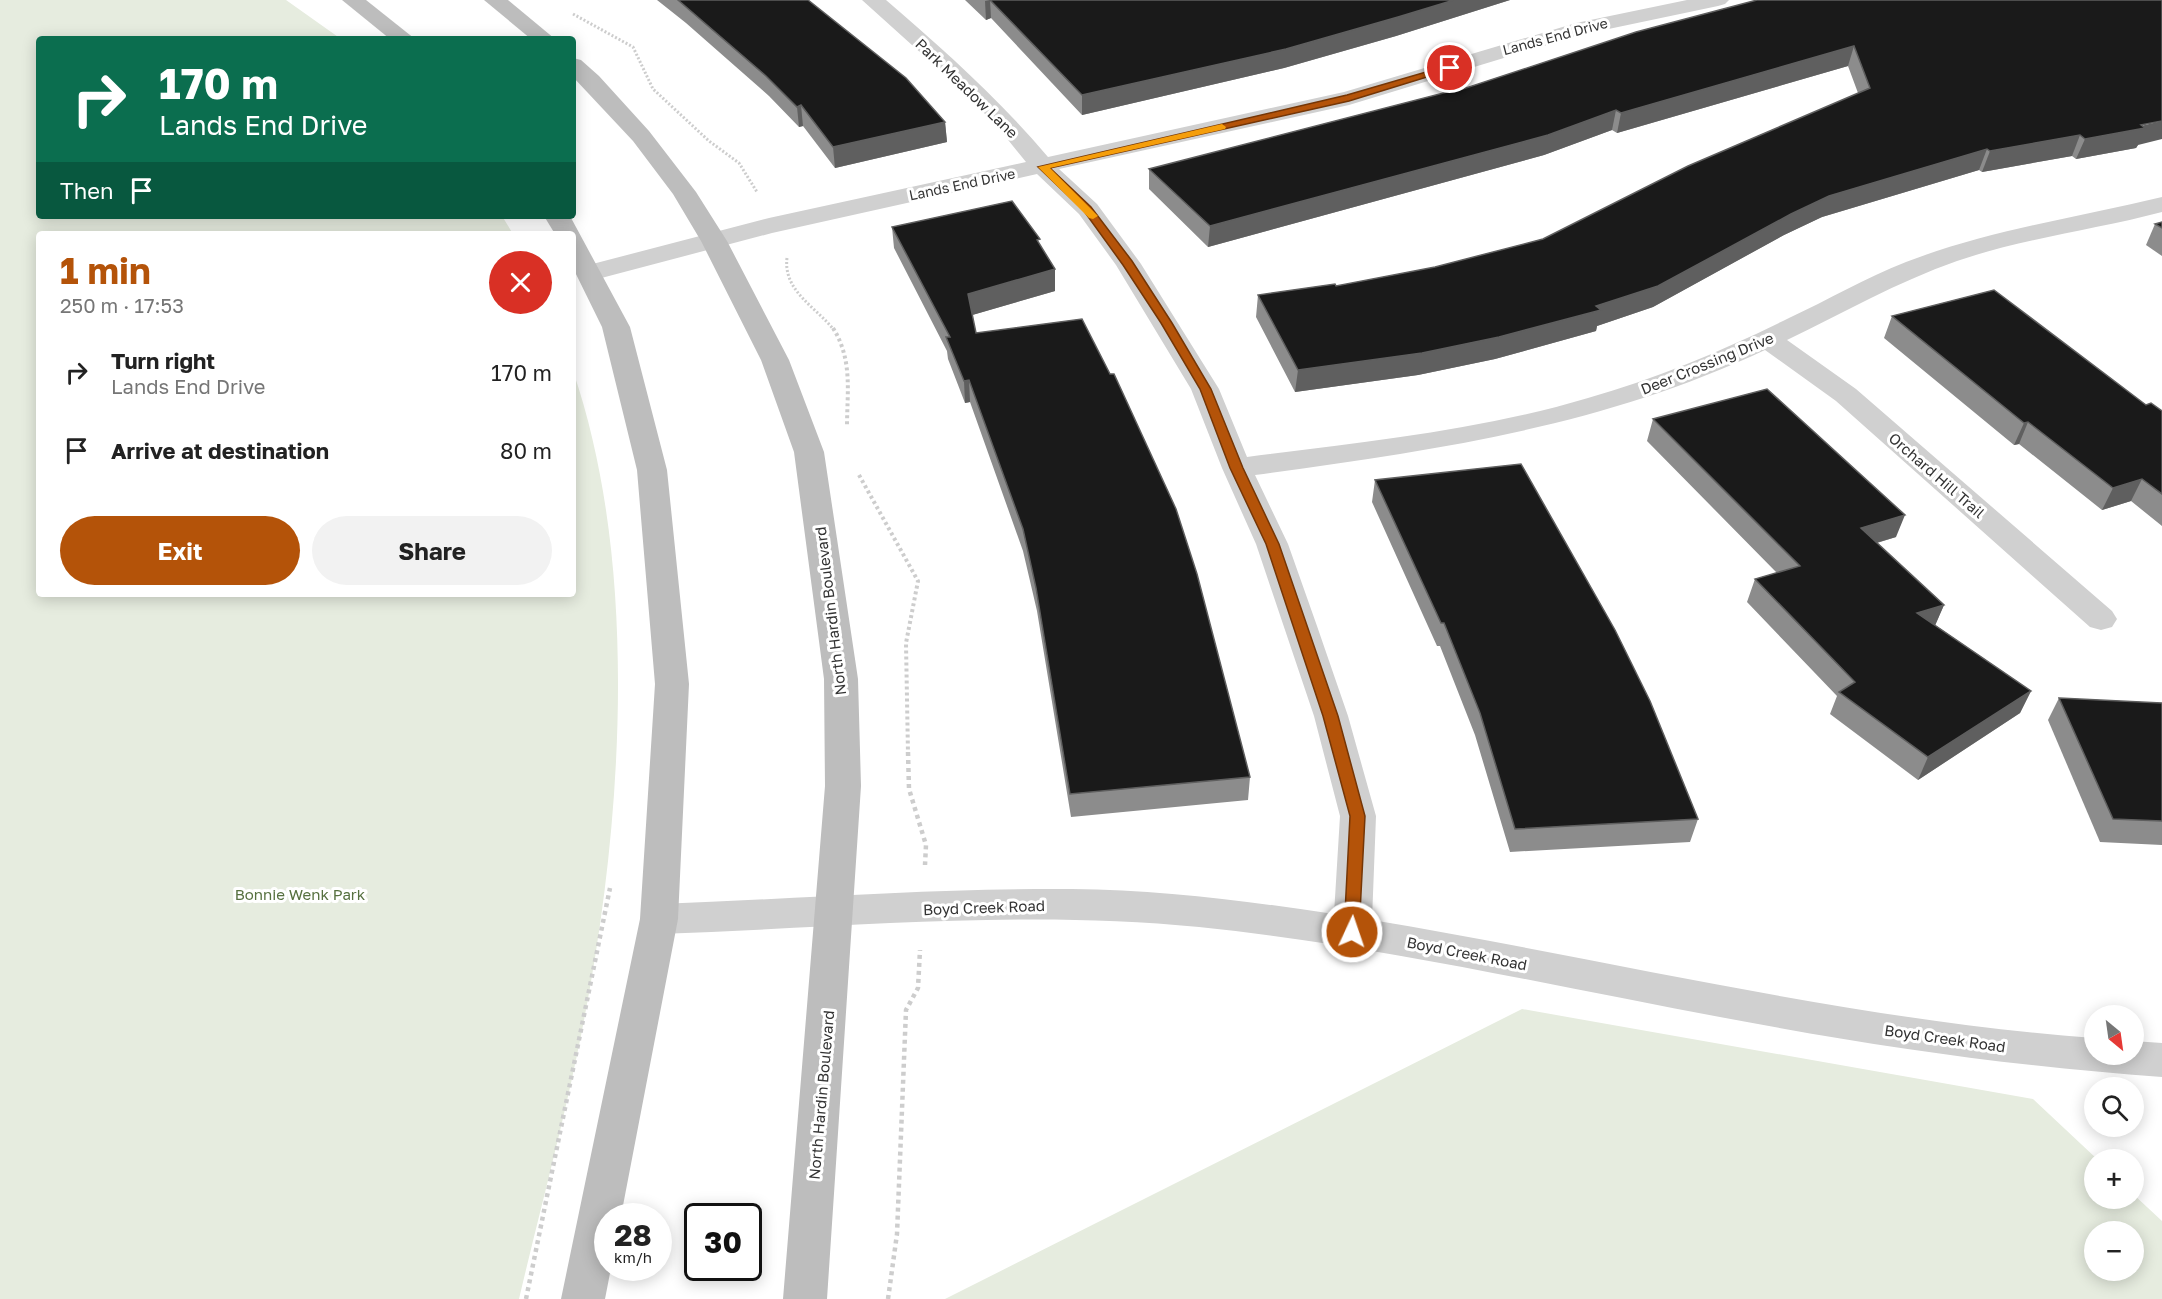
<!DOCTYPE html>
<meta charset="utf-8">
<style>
:root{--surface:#fff;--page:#f2f2f2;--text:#222;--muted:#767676;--accent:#b45309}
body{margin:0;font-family:"Golos Text",sans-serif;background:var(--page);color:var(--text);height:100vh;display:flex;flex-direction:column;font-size:22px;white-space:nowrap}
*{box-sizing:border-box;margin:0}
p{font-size:20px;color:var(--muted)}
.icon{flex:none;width:33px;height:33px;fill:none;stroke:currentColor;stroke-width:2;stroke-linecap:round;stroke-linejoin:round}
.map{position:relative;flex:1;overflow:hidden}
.side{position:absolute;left:36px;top:231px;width:540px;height:366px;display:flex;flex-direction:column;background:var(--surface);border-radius:6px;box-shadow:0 3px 15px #0003}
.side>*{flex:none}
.banner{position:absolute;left:36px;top:36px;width:540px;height:183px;border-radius:6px;box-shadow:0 3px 15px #0003;background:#0b6e4f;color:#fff;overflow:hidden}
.needle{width:39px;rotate:151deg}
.tools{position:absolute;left:2084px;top:1005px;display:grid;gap:12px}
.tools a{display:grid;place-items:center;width:60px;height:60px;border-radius:50%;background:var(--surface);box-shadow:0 3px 15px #0003;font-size:30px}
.speed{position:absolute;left:594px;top:1203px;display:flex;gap:12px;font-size:30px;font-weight:700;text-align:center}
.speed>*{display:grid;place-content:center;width:78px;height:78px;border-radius:50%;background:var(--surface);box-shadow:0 3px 15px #0003;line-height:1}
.speed small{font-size:15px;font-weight:400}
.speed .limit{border:3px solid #111;border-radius:9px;background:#fff;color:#111}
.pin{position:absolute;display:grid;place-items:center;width:51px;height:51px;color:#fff;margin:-26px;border:3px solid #fff;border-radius:50%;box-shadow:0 2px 6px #0007}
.me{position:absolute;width:66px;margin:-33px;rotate:3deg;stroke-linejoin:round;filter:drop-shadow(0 0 4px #0008)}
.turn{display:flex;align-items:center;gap:21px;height:126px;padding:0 24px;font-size:27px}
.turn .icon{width:78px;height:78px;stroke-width:2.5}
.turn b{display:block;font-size:42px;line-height:51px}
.then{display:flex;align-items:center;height:57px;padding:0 24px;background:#0003;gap:12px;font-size:22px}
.round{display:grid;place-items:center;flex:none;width:63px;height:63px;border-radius:32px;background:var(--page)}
.headline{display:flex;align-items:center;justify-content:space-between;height:102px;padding:0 24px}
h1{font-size:36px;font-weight:700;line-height:45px;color:var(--accent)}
.action{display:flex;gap:12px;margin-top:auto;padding:12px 24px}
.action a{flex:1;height:69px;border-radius:36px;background:var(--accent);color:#fff;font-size:24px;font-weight:700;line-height:69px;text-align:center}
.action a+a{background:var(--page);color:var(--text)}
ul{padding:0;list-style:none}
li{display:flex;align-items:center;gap:18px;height:78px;padding:0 24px}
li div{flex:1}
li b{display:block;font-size:22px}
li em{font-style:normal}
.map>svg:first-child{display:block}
</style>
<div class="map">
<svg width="2162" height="1299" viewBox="0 0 2162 1299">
<rect width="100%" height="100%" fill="#fff"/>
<g fill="#e6ecdf" fill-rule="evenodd">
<path d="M0 0H286L341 39H39V216H502L513 234H39V594H573V371C643 575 621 847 577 1055 560 1137 538 1218 519 1299H0Z"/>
<path d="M1522 1009 2033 1099 2097 1159 2094 1160V1198H2133V1194L2162 1221V1299H945ZM2094 1232H2133V1270H2094Z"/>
</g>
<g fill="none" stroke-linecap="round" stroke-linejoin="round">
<g stroke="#cdcdcd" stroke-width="3" stroke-dasharray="2 2" stroke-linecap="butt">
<path d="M573 14 633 47 653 89 709 141 739 163 757 192"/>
<path d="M787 258C783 291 816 307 834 330"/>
</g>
<g stroke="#cdcdcd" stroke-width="4" stroke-dasharray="3 3" stroke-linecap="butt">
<path d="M833 328C853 360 847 392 847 427"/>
<path d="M859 475 918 581 906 643 908 754"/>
</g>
<g stroke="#cdcdcd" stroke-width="4.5" stroke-dasharray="4 4" stroke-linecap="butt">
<path d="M908 752 909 789 926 845 925 865"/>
<path d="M526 1299 610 888"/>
<path d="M888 1299 897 1234 906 1010 918 988 920 950"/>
</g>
<path fill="#d0d0d0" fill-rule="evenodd" d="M862 0H886C944 50 998 98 1048 157L1344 92 1576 23 1687 0H1729L1725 4 1718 6 1580 35 1349 105 1059 169 1097 204 1141 264 1219 389 1247 457C1361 442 1478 431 1588 398 1658 378 1724 350 1789 318 1828 300 1865 278 1906 262 1989 230 2076 218 2162 197V212C2094 230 2024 238 1957 261 1897 282 1843 313 1787 340L1856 389 2112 611 2117 619 2112 627 2101 630 2090 627 1836 401 1765 350C1598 428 1435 450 1255 475L1288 544 1317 626 1348 716 1376 816 1372 920C1612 960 1851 1020 2094 1038V1054H2133V1041L2162 1043V1077C2022 1067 1885 1048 1747 1022 1565 989 1384 946 1199 927 1020 909 839 928 659 934L646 930 640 919 646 908 659 904C796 899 934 888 1072 889 1160 890 1248 901 1334 914L1340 816 1314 716 1256 544 1222 468 1191 389 1116 265 1079 214 1037 174 772 233 590 281 581 279 577 273 581 267 769 218 1026 162 996 125 953 82Z"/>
<g fill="#bdbdbd" fill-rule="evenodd">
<path d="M342 0H366L415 39H390Z"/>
<path d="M484 0H508L555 39H531Z"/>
<path d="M573 58 581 60 599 76 649 131 696 192 727 241 789 360 824 452 858 679 861 786 827 1299H783L825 786 824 679 794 452 761 360 701 241 673 194 633 141 573 77Z"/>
<path d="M544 216H570L630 327 667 470 689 684 678 919 621 1216H608V1268H611L605 1299H561L640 919 655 684 637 470 602 327 573 268V234H555Z"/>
</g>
</g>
<g fill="#8c8c8c">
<path d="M657 0H808L945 122 947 142 835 168 803 126 799 127 769 96 686 23Z"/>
<path d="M965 0H1510L1396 36 1284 68 1082 115 991 18 986 20Z"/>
<path d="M1757 0 2138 145 2136 148 2076 159 2072 156 1982 172 1979 170 1822 217 1784 235 1653 307 1597 326 1596 331 1495 359 1418 375 1295 392 1256 317 1258 295 1336 286 1435 267 1543 239 1858 93 1848 66 1617 133 1612 130 1544 155 1208 247 1149 189V169L1457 91Z"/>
<path d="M2162 222V256L2146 245 2155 224Z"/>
<path d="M892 227 1041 246 1055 291 972 315 976 333 1250 777 1248 800 1071 817 1037 611 1023 551 970 402 965 403 948 359 947 351 894 248Z"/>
<path d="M1892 316 2146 405 2162 411V526L2131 501 2102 510 2019 444 2014 445 1884 338Z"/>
<path d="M1653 419 1896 537 1877 543 1944 605 1935 625 2031 691 2020 713 1918 780 1830 714 1837 696 1747 602 1755 579 1777 573 1647 441Z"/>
<path d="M1375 480 1698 819 1690 842 1510 852 1475 735 1440 646H1437L1372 502Z"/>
<path d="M2059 698 2162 703V845L2100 842 2048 720Z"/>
</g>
<g fill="#5f5f5f">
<path d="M990 0 991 18 986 20 985 1Z"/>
<path d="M1454 0H1510L1396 36 1284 68 1082 115V95Z"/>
<path d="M1854 46 1848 66 1617 133 1621 113Z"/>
<path d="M801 105 803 126 799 127 797 107Z"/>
<path d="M1616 110 1612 130 1544 155 1208 247 1210 226Z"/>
<path d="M2162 121V139L2138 145 2136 148 2076 159 2085 139Z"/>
<path d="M945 122 947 142 835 168 833 147Z"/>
<path d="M2080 135 2072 156 1982 172 1990 151Z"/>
<path d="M1987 149 1979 170 1822 217 1784 235 1653 307 1597 326 1596 331 1495 359 1418 375 1295 392 1298 370 1596 306 1829 196Z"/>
<path d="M1055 269V291L969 316 968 294Z"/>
<path d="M969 380 970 402 965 403 964 381Z"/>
<path d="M2028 422 2019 444 2014 445 2024 423Z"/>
<path d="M2142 479 2131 501 2102 510 2113 488Z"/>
<path d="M1905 515 1896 537 1852 550 1861 528Z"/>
<path d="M1944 605 1934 628 1917 613Z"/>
<path d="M2031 691 2020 713 1918 780 1928 757Z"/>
</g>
<g fill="#1a1a1a" stroke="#5f5f5f" stroke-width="1.5">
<path d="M678 0H808L906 78 945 122 833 147 801 105 797 107 766 76Z"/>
<path d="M990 0H1454L1398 17 1286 49 1082 95Z"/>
<path d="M1757 0H2162V121L2141 125 2145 128 2085 139 2080 135 1990 151 1987 149 1829 196 1791 214 1658 286 1596 306 1601 310 1499 337 1422 353 1298 370 1258 295 1335 284 1336 286 1435 267 1543 239 1688 166 1870 88 1854 46 1621 113 1616 110 1548 135 1210 226 1149 169 1455 90 1457 91 1636 32Z"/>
<path d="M1012 201 1040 239 1037 240 1055 269 968 294 976 333 1082 319 1110 374H1114L1176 509 1197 574 1250 777 1070 794 1036 588 1023 529 969 380 964 381 946 337H950L892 227Z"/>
<path d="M2162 222V228L2155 224Z"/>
<path d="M1994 290 2146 405 2151 403 2162 411V494L2142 479 2113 488 2028 422 2024 423 1892 316Z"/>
<path d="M1767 389 1905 515 1861 528 1944 605 1917 613 2031 691 1928 757 1839 692 1855 682 1755 579 1800 566 1653 419Z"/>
<path d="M1521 464 1615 630 1650 701 1698 819 1515 829 1480 713 1444 623H1441L1375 480Z"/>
<path d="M2059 698 2162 703V821L2113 819Z"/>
</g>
<path fill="#b45309" stroke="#753606" stroke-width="1.5" d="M1450 65 1453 66V69L1349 101 1050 168 1091 207 1132 261 1172 323 1211 389 1243 468 1279 544 1338 716 1365 816 1359 932 1357 936 1352 938 1346 936 1344 932 1350 816 1323 716 1266 544 1230 468 1200 389 1161 323 1123 265 1084 211 1038 167 1347 95Z"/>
<path fill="#f59e0b" d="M1222 124 1226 127 1225 129 1050 168 1098 216 1093 219 1089 218 1038 167Z"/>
<g text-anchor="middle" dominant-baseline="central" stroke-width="6" stroke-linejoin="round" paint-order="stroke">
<g font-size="14" fill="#333" stroke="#fff">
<text transform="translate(1555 36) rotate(-15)">Lands End Drive</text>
<text transform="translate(962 184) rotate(-12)">Lands End Drive</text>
</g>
<g font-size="15" fill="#333" stroke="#fff">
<text transform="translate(967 88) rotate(44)">Park Meadow Lane</text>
<text transform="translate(1707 363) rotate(-22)">Deer Crossing Drive</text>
<text transform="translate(1937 475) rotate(41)">Orchard Hill Trail</text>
<text transform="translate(830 611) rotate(-97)">North Hardin Boulevard</text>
<text transform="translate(984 907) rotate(-2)">Boyd Creek Road</text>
<text transform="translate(1467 953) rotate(11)">Boyd Creek Road</text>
<text transform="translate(1945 1038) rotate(8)">Boyd Creek Road</text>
<text transform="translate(821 1095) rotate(-85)">North Hardin Boulevard</text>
</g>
<g font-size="15" fill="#56703f" stroke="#fff">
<text x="300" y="894">Bonnie Wenk Park</text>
</g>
</g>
</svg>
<div class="tools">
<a><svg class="needle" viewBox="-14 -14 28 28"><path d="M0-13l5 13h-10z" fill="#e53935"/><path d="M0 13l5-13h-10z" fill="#767676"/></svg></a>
<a><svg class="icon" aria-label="search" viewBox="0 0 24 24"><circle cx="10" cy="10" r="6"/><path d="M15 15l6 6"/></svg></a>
<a>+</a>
<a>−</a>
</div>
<div class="speed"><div>28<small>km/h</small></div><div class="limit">30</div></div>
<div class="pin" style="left:1450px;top:68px;background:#d93025"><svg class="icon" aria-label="arrive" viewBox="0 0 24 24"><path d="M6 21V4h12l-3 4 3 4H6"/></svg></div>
<svg class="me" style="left:1352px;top:932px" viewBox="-20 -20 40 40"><circle r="17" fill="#b45309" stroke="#fff" stroke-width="3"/><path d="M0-11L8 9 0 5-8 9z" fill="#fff"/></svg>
<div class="banner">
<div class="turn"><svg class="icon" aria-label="right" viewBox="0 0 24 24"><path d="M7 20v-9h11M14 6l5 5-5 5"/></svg><div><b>170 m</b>Lands End Drive</div></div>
<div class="then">Then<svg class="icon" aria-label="arrive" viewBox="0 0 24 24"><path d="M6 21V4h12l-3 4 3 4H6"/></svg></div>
</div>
<section class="side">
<div class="headline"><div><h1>1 min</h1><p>250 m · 17:53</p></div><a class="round" style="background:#d93025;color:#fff"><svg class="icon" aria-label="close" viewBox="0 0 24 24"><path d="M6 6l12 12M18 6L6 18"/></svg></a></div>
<ul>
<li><svg class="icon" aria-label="right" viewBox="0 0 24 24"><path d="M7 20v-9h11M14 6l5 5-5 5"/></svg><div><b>Turn right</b><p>Lands End Drive</p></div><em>170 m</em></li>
<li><svg class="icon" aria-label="arrive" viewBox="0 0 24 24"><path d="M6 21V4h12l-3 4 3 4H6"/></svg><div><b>Arrive at destination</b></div><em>80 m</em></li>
</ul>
<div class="action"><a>Exit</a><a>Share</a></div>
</section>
</div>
